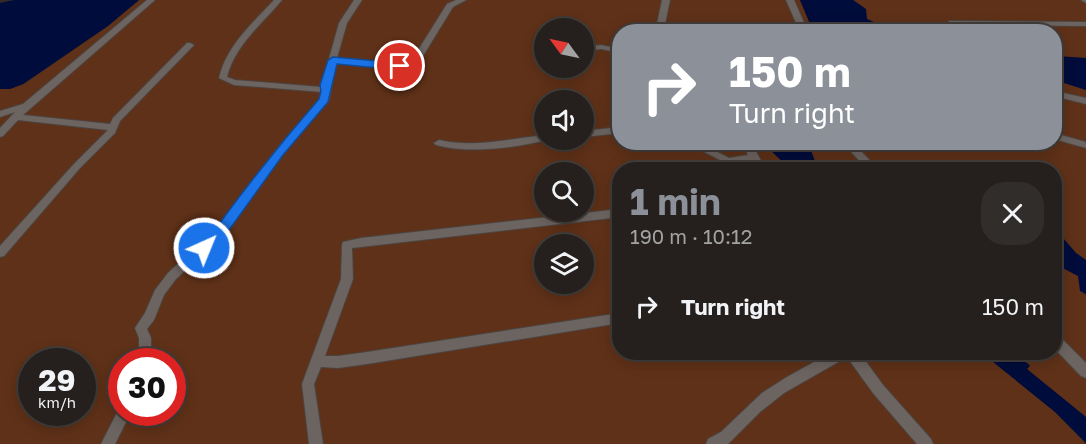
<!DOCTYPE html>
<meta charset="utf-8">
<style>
:root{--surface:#25201d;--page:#312d2a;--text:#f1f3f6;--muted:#a3a3a4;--line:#423e3b;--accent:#8c9099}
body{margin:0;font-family:"Golos Text",sans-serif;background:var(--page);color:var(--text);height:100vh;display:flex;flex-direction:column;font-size:22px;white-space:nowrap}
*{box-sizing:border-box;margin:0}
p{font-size:20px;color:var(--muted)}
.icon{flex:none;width:33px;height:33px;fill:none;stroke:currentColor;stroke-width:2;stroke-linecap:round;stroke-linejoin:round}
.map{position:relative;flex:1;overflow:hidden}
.panel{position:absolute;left:612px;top:162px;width:450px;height:198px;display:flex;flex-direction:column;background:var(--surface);border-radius:24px;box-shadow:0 3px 15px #0003,0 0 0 2px var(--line)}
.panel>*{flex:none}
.top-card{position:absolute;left:612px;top:24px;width:450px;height:126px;border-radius:24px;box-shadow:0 3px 15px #0003,0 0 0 2px var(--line);background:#8c9099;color:#fff;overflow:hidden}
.needle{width:39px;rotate:303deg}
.controls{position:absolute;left:534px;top:18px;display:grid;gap:12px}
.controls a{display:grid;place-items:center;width:60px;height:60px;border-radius:50%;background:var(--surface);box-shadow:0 3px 15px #0003,0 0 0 2px var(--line);font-size:30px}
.speed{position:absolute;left:18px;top:348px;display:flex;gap:12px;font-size:30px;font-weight:700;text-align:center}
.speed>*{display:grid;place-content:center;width:78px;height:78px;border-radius:50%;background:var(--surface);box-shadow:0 3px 15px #0003,0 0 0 2px var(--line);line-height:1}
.speed small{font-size:15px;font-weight:400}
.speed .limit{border:9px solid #d22;background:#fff;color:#111}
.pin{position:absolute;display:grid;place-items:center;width:51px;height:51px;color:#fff;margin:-26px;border:3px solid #fff;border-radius:50%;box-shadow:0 2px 6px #0007}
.me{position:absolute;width:66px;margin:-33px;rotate:44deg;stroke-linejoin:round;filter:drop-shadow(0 0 4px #0008)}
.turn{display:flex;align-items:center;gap:21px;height:126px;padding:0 18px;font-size:27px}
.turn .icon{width:78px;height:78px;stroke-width:2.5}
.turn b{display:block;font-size:42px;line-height:51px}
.round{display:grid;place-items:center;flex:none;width:63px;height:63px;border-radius:24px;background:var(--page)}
.summary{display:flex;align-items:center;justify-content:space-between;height:102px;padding:0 18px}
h1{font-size:36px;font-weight:700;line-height:45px;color:var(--accent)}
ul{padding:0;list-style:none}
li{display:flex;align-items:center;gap:18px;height:84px;padding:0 18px}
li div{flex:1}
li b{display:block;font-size:22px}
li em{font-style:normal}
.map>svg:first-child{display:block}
</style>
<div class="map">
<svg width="1086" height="444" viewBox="0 0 1086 444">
<rect width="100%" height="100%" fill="#312a27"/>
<g fill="#5f3118" fill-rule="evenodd">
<path d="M139 0H800L813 31 620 32V142L763 143 790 169 620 170V352L982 353 1055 412 1086 444H0V89H10L24 84 108 26ZM544 28H584V68H544ZM544 100H584V140H544ZM544 172H584V212H544ZM544 244H584V284H544ZM32 362H82V412H32ZM122 362H172V412H122Z"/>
<path d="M853 0H1086V58L1055 56 1054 32 918 31C901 26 883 27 867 19L862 6Z"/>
<path d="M1055 80 1086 90V260L1076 253 1055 228 1054 170 818 169 808 143 1054 142Z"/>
<path d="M1055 264 1078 276 1084 295 1086 294V417L1026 369 1030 365 1015 353 1054 352Z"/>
</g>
<g fill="#000c3b">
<path d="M14 0H139L108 26 23 84 10 89H0V3Z"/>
<path d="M800 0H853L866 9 867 19C883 28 901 25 918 31H813Z"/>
<path d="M1055 56 1086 58V90L1055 80Z"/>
<path d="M763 143H808L818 169H790Z"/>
<path d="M1054 228 1076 253 1086 260V294L1080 291 1078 276 1055 264Z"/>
<path d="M982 353H1015L1030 366 1027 369 1086 417V443L1055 412Z"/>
</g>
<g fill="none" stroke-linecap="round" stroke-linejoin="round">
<g stroke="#4b4542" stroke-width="2">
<g id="minor">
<path d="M147 0H155L23 115 110 124 113 118 187 43H190L194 45 120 121 115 133 80 168 4 256 0 257V246L74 164 108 130 18 120 3 136 0 137V128L15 112 0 117V111L23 104Z"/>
<path d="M274 0H282C262 24 235 45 227 77L235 80 321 87 339 23 354 0H362L347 23 337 58 400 64 412 60 447 4 456 0H466L453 7 418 64 400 68 336 63 329 85 331 91 329 100 282 154 223 236 176 279 164 295 154 320 147 329 151 338V362H139V338L135 328 145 313 155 290 168 273 215 230 276 150 321 99 322 92 234 85 219 78C226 46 253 23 274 0Z"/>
<path d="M662 0H670L665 24 669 32H662L657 24Z"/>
<path d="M786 0H794L805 25 804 32H796L797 25Z"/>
<path d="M1081 0H1086V3Z"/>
<path d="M949 21 1086 22V26L952 25H949Z"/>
<path d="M601 45 620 49V53L601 49 584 51V47Z"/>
<path d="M1054 91 1086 98V104L1054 96Z"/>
<path d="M620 127V133L584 137V131Z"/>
<path d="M1054 133 1086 142V148L1054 139Z"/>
<path d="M544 135V140H547C514 148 469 154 436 145L434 143 439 140C473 148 510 139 544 135Z"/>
<path d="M685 142H698L729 158 748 155 742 142H751L766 170H756L751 161 728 164Z"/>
<path d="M842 142H852L879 170H868Z"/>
<path d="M620 209V217L352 248 353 279 325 356H338L367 352 620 313V323L367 364 338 368 321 367 314 384 323 444H309L302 384 341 279 342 245 343 242 361 238Z"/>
<path d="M1054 334 1058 335 1086 363V378L1081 376 1054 348Z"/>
<path d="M832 352H859L883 385 931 439 933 444H917L873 393 847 357 784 393 760 412 728 444H706L708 439 721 432 762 393 787 377Z"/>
<path d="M120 407H122V412H131L115 444H101Z"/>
</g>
</g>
<use href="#minor" fill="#6c6460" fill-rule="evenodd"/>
</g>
<path fill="#1a73e8" stroke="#114b97" stroke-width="1.5" d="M333 57 400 63 405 66 400 70 337 64 328 102 283 155 224 237 209 252H199L197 248C203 237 214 230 222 220 253 178 285 138 319 99L321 91 320 85 328 60Z"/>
</svg>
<div class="controls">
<a><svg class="needle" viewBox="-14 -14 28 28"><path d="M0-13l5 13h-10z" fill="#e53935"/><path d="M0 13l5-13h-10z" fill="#a3a3a4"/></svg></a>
<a><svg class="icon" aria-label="sound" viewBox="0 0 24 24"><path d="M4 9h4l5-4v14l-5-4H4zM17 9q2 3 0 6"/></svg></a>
<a><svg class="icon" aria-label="search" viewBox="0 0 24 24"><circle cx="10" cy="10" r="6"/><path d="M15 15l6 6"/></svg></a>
<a><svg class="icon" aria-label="layers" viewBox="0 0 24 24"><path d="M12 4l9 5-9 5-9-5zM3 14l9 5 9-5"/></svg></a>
</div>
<div class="speed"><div>29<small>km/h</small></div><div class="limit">30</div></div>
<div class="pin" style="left:400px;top:66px;background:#d93025"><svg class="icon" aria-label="arrive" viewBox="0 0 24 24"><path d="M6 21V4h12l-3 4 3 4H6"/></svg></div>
<svg class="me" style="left:204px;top:248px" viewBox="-20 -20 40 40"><circle r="17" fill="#1a73e8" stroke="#fff" stroke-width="3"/><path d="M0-11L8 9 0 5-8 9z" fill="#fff"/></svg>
<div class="top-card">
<div class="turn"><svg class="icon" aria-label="right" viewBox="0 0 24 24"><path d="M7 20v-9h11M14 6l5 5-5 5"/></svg><div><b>150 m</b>Turn right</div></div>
</div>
<section class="panel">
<div class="summary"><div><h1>1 min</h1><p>190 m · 10:12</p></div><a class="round"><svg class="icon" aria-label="close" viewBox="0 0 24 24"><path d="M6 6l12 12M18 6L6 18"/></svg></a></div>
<ul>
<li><svg class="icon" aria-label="right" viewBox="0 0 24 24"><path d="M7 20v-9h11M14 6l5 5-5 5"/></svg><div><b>Turn right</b></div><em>150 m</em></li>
</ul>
</section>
</div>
